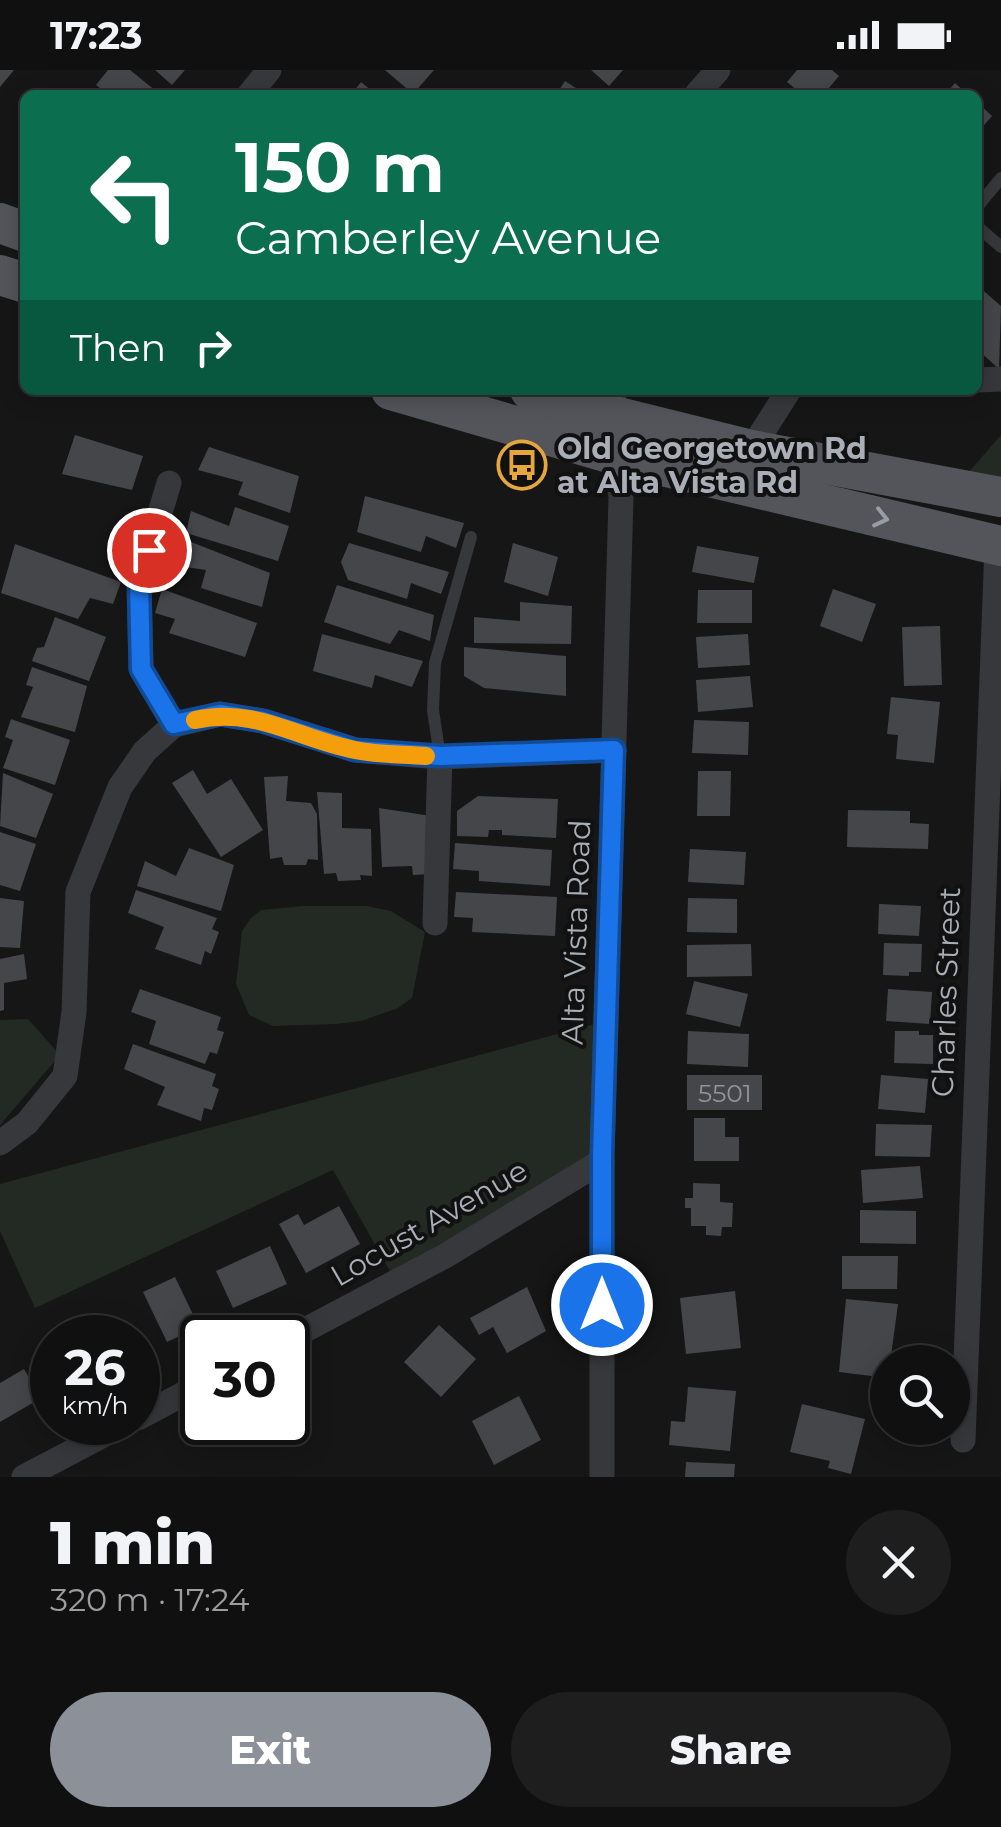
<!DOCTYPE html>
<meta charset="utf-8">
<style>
:root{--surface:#101011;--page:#1e1e1f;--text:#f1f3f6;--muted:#9c9d9f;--line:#303031;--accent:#8c9099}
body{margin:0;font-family:Montserrat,sans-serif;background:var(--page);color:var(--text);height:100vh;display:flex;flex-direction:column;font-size:38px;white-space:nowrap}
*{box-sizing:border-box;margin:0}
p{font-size:32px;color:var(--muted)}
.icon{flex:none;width:55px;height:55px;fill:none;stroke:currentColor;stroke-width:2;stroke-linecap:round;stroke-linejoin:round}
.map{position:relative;height:1407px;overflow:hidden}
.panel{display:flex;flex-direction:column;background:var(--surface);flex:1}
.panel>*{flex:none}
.top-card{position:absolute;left:20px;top:20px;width:962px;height:305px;border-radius:15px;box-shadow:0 5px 25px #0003,0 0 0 2px var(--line);background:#0b6e4f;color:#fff;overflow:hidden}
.controls{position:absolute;left:870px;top:1275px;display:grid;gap:20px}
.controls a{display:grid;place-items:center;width:100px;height:100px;border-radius:50%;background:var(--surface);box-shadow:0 5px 25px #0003,0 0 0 2px var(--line);font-size:50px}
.speed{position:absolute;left:30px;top:1245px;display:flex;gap:20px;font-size:50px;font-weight:700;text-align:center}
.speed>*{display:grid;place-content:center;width:130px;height:130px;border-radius:50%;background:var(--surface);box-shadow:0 5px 25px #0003,0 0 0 2px var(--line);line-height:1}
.speed small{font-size:25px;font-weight:400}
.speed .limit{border:5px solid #111;border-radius:15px;background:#fff;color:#111}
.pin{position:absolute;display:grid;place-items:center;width:85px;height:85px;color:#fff;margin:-42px;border:5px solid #fff;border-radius:50%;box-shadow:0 2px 10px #0007}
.me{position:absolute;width:110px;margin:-55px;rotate:0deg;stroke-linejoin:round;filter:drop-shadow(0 0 8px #0008)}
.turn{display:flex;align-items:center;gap:35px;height:210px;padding:0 50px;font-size:45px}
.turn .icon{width:130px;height:130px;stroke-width:2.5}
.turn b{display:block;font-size:70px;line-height:85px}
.then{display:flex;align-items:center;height:95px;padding:0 50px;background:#0003;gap:20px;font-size:38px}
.round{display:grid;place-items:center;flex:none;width:105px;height:105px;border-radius:52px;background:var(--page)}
.head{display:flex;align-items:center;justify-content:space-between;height:170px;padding:0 50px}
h1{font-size:60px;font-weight:800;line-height:75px}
.action{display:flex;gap:20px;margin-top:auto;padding:20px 50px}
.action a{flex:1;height:115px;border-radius:60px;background:var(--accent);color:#fff;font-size:40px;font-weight:800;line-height:115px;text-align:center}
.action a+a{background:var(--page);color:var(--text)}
.status{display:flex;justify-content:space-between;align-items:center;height:70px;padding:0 50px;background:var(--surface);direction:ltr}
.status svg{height:28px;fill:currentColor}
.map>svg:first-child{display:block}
</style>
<div class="status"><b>17:23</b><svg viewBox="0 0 49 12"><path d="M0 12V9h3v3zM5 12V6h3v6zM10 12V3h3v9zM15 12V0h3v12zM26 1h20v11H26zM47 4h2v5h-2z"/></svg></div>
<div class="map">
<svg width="1001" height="1407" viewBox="0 0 1001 1407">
<rect width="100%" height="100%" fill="#161617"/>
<g fill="#222a23">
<path d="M1001 365V427L955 418Z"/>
<path d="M303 836H367L391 841 425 862 412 928 398 938 361 951 336 954 273 956 249 945 236 914 242 861 251 848 261 840Z"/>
<path d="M28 949 60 985 0 1055V950Z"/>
<path d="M606 951 602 1085 396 1212 333 1100 35 1238 0 1161V1114Z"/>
</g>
<g fill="#45464a">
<path d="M0 0H14L0 17Z"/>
<path d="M108 0H130L161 25H109L96 15Z"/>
<path d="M155 0H185L172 15Z"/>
<path d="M385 0H434L413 24Z"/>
<path d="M591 0H623L609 16Z"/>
<path d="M797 0H832L839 6 823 25H803L787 12Z"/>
<path d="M565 11 587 25H556Z"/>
<path d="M361 12 377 25H351Z"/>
<path d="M955 13 968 25H945Z"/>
<path d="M978 33 992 46 978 62Z"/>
<path d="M978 216 1001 236 999 299 978 280Z"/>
<path d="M75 365 143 386 132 420 62 404Z"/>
<path d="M209 377 299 406 290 443 238 425 243 412 198 400Z"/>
<path d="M365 426 464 453 456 478 426 466 421 482 357 462Z"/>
<path d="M235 437 289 456 278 491 186 463 191 441 229 456Z"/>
<path d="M181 468 270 503 262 537 201 518 206 500 172 495Z"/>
<path d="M349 473 449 502 441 524 411 513 407 529 348 510 341 492Z"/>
<path d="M513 473 558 487 548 526 504 512Z"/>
<path d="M15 474 121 512 113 534 90 528 78 549 1 523Z"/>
<path d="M697 476 759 487 754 513 692 502Z"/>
<path d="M337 515 434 545 430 571 399 560 390 574 324 552Z"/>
<path d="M162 519 257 553 245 587 169 563 175 549 155 543Z"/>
<path d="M833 519 876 534 862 572 820 556Z"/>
<path d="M698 520H752V553H697Z"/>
<path d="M520 532 572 536 571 574 474 573V547L520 551Z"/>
<path d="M55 547 106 567 89 611 32 591 37 578 44 577Z"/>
<path d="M940 556 942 615 904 616 902 557Z"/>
<path d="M322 564 423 591 412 617 375 605 372 618 313 601Z"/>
<path d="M748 564 750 595 698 598 696 567Z"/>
<path d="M464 577 566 586V626L484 618 464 606Z"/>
<path d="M32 597 87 616 75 662 21 647 33 617 26 615Z"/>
<path d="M750 606 753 637 698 642 696 610Z"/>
<path d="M891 627 940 632 934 693 896 689 898 665 887 664Z"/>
<path d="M11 649 70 670 55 715 3 698 13 670 5 667Z"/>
<path d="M694 650 749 652 748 685 692 683Z"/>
<path d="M193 700 207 724 231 709 263 760 221 787 172 713Z"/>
<path d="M698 701H731L730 746H697Z"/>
<path d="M3 703 53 724 36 768 0 756Z"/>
<path d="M288 706 286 731 311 733 317 744 318 790 308 789 306 795H284L282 787 270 789 264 707Z"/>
<path d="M317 722 342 723V758L371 759 372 806 360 805 361 810 338 811 336 803 324 804Z"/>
<path d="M478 726 558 729 556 768 502 765V760H489L488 767 457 766V741Z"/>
<path d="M379 738 431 746 430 804 413 805 412 796 382 797Z"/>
<path d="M848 740 910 741V753L929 754 928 779 847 777Z"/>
<path d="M0 762 36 774 20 821 0 815Z"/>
<path d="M455 773 552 780 550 816 479 811V801L453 799Z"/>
<path d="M189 778 234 795 221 841 137 816 145 791 176 806Z"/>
<path d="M690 779 746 782 744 815 688 812Z"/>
<path d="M136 820 217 848 212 859 219 862 211 884 205 881 201 895 155 879 164 857 128 843Z"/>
<path d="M456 822 557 827 555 866 472 862 473 848 454 847Z"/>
<path d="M0 828 24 831 20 878 0 877Z"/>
<path d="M688 828 737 829V863L687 862Z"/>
<path d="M879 834 921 836 919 866 878 864Z"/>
<path d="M884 873 922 874 921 902H909V906L883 905Z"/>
<path d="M751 874 752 906 687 907V875Z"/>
<path d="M24 884 27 909 4 913V940L0 941V889Z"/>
<path d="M694 911 748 924 740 957 686 944Z"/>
<path d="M140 919 221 947 217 960 224 962 217 984 210 982 205 994 149 974 156 951 131 942Z"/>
<path d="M888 919 932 922 930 954 886 951Z"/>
<path d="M688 961 749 964 748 997 687 994Z"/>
<path d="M895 961H919V965H933V994L894 993Z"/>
<path d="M133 974 216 1004 212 1016 219 1019 212 1040 204 1038 201 1051 157 1035 165 1017 124 999Z"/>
<rect x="687" y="1005" width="75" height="35"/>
<path d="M881 1005 928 1009 925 1043 878 1039Z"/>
<path d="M694 1048H725V1067H739V1091H694Z"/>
<path d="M876 1054 932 1055 930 1087 875 1086Z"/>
<path d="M920 1096 923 1128 863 1133 861 1100Z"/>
<path d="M693 1113 720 1114V1132L733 1133 732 1157H722L721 1166 706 1165V1156H691V1138H685V1128H693Z"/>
<path d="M339 1136 360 1174 306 1203 279 1154 298 1144 304 1155Z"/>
<path d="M860 1140 916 1141V1174L860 1173Z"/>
<path d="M270 1176 287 1214 233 1238 216 1201Z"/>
<path d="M842 1186H898L897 1219H842Z"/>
<path d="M175 1207 199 1257 167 1272 143 1222Z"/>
<path d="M527 1217 546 1261 507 1283 493 1257 479 1265 470 1248Z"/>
<path d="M735 1221 741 1278 686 1284 680 1228Z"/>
<path d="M846 1229 898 1234 888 1308 839 1302Z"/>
<path d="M106 1250 112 1268H60V1267Z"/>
<path d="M439 1255 476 1289 441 1327 404 1292Z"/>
<path d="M24 1299 41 1328 0 1352V1313Z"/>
<path d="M688 1317 736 1321 730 1381 669 1375 671 1351 685 1352Z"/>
<path d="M519 1326 541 1370 494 1395 472 1351Z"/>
<path d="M802 1334 865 1349 851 1404 828 1398 830 1391 790 1382Z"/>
<path d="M686 1392 735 1394 734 1407H685Z"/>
</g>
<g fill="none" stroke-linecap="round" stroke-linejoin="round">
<g stroke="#37383c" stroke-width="12">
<path d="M978 136 1001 108"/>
<path d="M978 157 1001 177"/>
<path d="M440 687 433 640 435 593 471 467"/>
</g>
<g stroke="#37383c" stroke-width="25">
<path d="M249 25 269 0"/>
<path d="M696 25 718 0"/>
<path d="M978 310 1001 309"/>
<path d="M751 380 789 320"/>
<path d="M169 413 139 513 141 599 174 655"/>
<path d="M435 853 440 687"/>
<path d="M0 1073 27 1053 65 1006 74 942 78 822 120 717 145 681 174 655 220 644 263 651 355 680 440 687 614 680"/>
<path d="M288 1269 445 1186 602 1091"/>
<path d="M138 1348 202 1314"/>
<path d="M963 1370 997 476"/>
<path d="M24 1407 128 1352"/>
<path d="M602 1407V1085L621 428 613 320"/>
</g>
<g stroke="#53555b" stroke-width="40">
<path d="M0 153 25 162"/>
<path d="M0 205 25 213"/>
<path d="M391 320 616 385 1001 476"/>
<path d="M530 320 614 346 751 380 1001 427"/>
</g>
</g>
<defs><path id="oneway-chevron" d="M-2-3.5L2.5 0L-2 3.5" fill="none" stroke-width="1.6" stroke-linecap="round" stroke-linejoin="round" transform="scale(2.5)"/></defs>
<use stroke="#989ca5" href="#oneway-chevron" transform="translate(881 448) rotate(13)"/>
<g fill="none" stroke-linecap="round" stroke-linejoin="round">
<g stroke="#114b97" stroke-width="25">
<path id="route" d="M149 480 139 513 141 599 174 654 220 644 263 651 355 680 440 686 614 680 602 1085V1235"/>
</g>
<use href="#route" stroke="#1a73e8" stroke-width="18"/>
<path stroke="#f59e0b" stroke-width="18" d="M195 650C255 636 298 669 355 680 378 685 403 684 426 686"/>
</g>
<defs>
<g id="bus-ring" transform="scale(2.5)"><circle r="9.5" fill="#111112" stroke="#e6a63f" stroke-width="1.5"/><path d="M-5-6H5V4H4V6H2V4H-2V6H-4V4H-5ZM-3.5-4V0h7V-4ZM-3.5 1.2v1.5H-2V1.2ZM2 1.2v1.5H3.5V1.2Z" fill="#e6a63f"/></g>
</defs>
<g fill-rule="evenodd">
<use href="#bus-ring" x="522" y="395"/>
</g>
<g text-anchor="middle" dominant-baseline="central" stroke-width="8" stroke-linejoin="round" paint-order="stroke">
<g font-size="25" fill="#90949c">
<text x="725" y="1023">5501</text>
</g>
<g font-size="30" font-weight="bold" fill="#a9aeb7" stroke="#111112" text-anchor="start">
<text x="557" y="378">Old Georgetown Rd<tspan x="557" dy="34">at Alta Vista Rd</tspan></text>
</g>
<g font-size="30" fill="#a9aeb7" stroke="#111112">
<text transform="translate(576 862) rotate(-88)">Alta Vista Road</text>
<text transform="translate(946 922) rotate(-88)">Charles Street</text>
<text transform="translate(429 1153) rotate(-30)">Locust Avenue</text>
</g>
</g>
</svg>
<div class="controls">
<a><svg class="icon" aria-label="search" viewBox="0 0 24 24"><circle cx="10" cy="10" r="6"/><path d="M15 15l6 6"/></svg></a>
</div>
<div class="speed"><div>26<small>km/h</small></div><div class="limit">30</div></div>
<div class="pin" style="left:149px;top:480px;background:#d93025"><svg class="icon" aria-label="arrive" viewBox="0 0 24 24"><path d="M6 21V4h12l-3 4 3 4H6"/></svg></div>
<svg class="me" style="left:602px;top:1235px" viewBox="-20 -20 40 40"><circle r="17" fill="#1a73e8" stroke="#fff" stroke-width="3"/><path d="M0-11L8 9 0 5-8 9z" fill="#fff"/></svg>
<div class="top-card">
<div class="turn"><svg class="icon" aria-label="left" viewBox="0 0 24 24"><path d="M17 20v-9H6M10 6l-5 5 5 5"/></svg><div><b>150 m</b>Camberley Avenue</div></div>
<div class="then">Then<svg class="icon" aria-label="right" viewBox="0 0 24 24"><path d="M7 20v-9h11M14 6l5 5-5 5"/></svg></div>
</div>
</div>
<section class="panel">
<div class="head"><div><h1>1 min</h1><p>320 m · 17:24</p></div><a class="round"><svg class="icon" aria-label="close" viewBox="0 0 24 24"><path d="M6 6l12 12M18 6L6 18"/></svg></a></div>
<div class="action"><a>Exit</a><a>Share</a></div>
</section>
